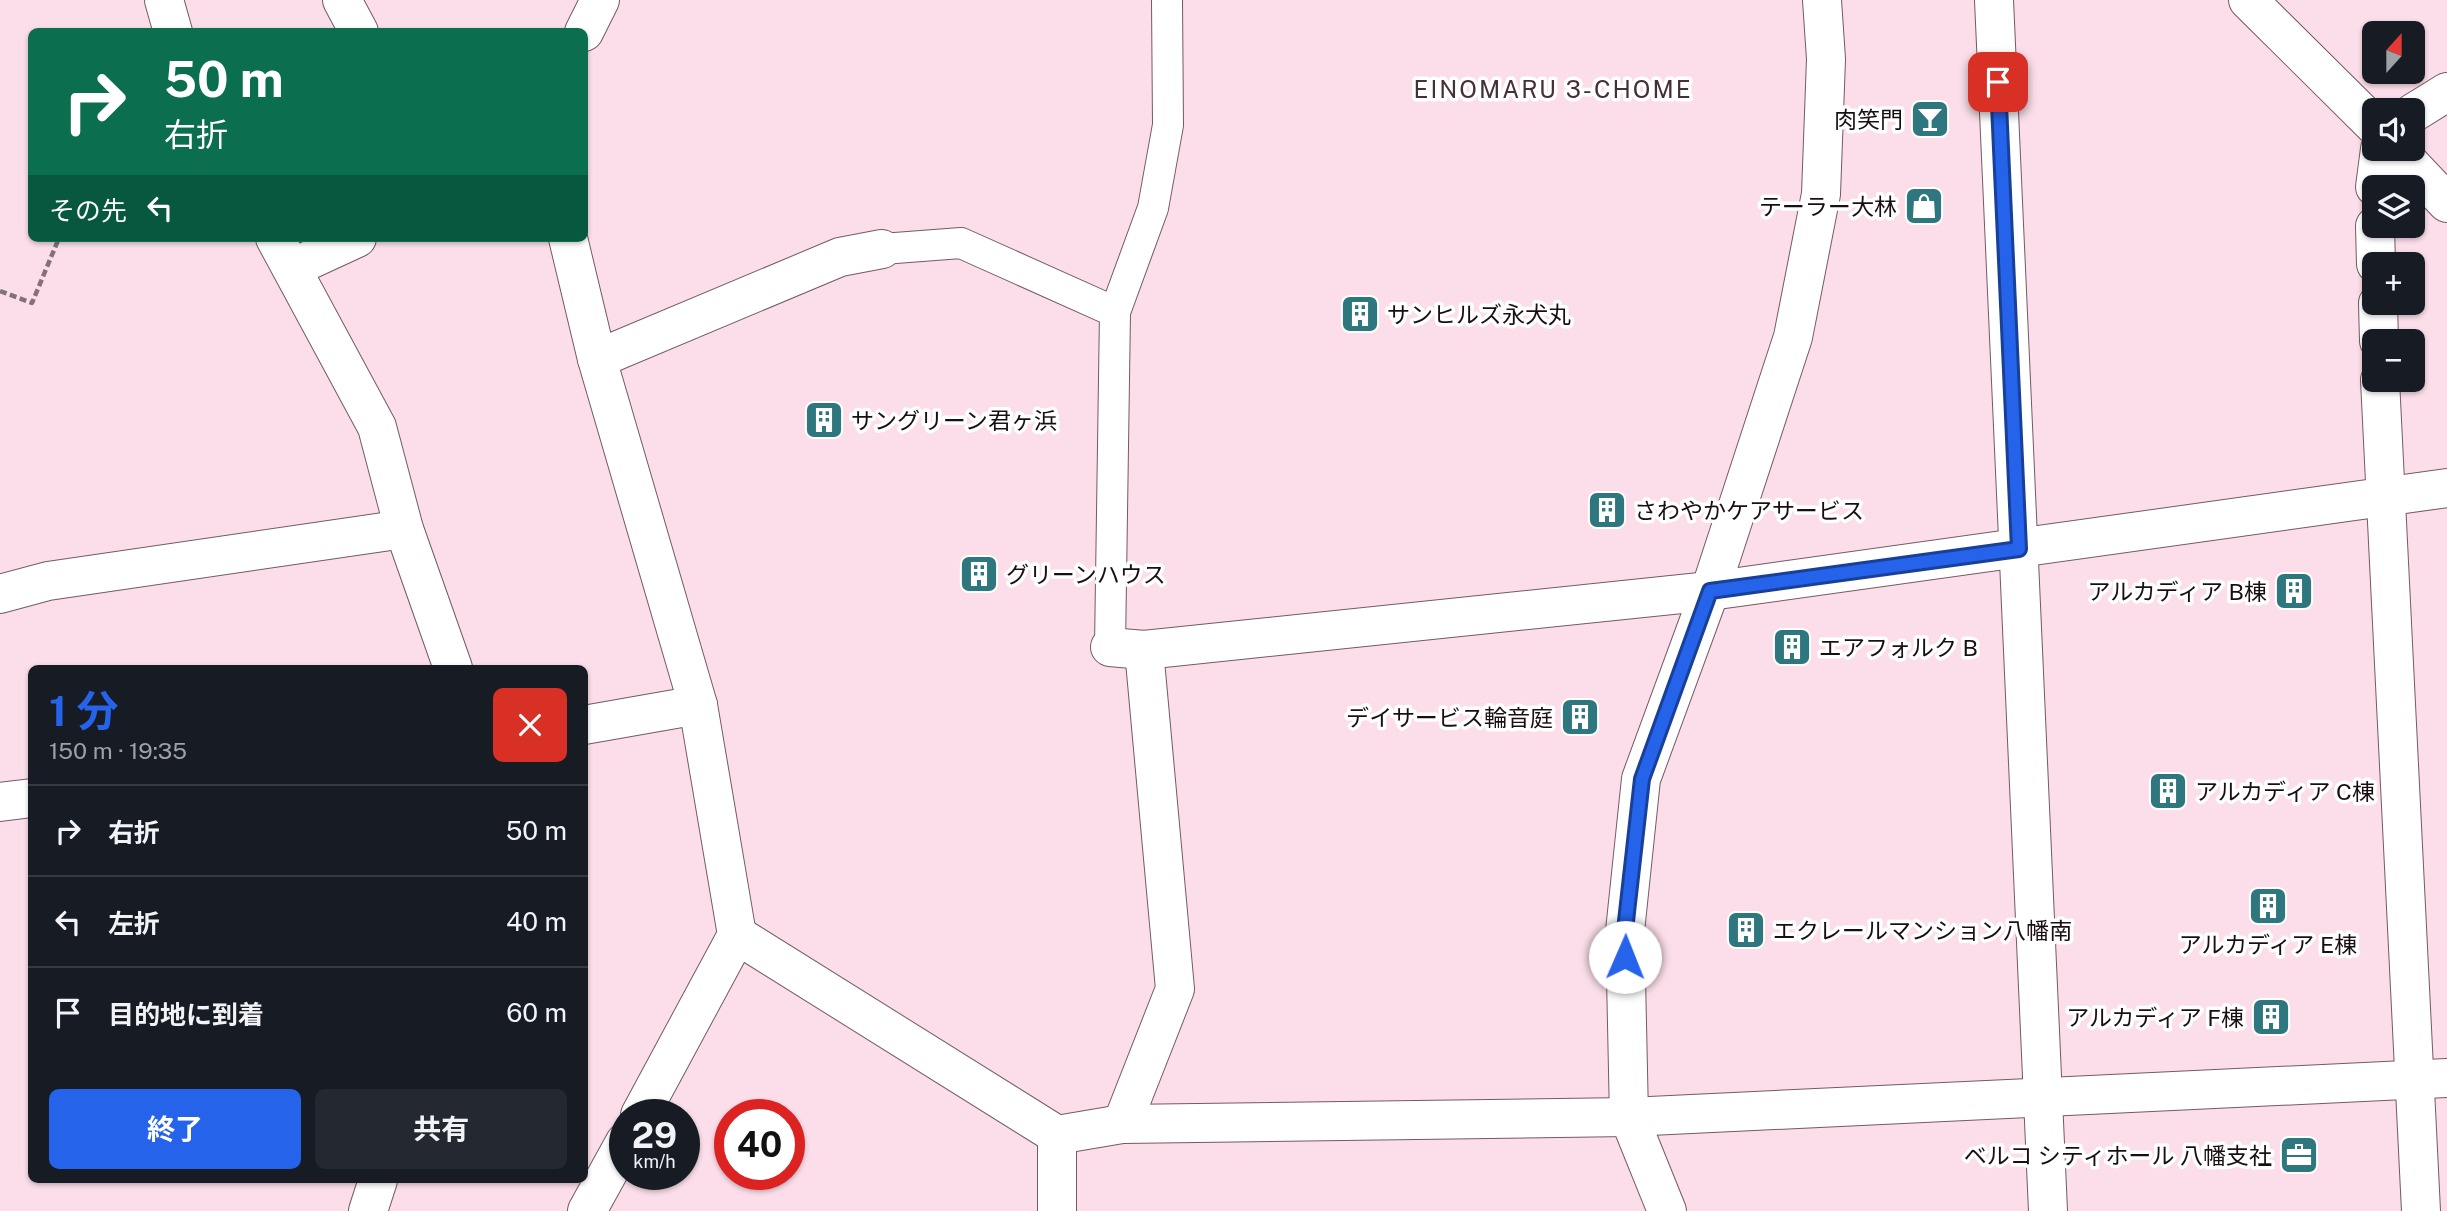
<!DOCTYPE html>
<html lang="ja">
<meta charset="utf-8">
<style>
:root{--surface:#171b24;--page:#242831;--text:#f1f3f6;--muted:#9ea1a6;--line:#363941;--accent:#2563eb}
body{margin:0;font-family:"Public Sans","Noto Sans JP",sans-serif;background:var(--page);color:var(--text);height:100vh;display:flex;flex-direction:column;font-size:26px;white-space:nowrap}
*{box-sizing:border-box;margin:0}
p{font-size:23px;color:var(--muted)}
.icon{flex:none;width:38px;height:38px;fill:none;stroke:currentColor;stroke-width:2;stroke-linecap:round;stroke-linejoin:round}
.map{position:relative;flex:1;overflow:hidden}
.details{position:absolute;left:28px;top:665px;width:560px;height:518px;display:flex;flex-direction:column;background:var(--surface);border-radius:10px;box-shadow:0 2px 5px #0004}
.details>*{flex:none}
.guide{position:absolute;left:28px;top:28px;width:560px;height:214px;border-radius:10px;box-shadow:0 2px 5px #0004;background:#0b6e4f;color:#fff;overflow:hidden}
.needle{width:46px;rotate:21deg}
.tools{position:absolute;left:2362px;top:21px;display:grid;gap:14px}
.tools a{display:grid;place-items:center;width:63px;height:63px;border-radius:10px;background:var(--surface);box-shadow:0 2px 5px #0004;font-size:35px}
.speed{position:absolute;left:609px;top:1099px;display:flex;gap:14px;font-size:35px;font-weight:700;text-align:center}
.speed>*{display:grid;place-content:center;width:91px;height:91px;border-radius:50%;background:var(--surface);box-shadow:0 2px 5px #0004;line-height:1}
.speed small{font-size:18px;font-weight:400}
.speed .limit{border:10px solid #d22;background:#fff;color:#111}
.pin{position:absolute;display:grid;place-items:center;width:60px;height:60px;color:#fff;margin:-30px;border-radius:14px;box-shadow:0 4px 10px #0006}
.me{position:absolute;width:77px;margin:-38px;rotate:1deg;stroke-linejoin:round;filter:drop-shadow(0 0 5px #0008)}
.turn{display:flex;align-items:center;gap:24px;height:147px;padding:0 21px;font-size:32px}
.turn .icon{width:91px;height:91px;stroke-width:2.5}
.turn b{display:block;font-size:49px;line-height:60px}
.then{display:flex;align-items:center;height:66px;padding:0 21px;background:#0003;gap:14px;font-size:26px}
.round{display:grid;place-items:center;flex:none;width:74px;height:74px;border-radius:10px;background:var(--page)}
.overview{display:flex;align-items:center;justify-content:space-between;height:119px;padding:0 21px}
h1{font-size:42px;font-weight:700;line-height:52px;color:var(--accent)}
.button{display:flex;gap:14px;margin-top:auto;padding:14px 21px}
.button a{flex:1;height:80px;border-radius:10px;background:var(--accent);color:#fff;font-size:28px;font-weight:700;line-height:80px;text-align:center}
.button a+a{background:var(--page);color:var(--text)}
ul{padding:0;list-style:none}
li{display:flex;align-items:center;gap:21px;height:91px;padding:0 21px;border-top:2px solid var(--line)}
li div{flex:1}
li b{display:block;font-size:26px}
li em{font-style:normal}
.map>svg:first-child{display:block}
</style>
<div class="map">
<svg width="2447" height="1211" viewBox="0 0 2447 1211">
<rect width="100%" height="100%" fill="#fbdee9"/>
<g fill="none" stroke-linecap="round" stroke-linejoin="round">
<g stroke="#735a64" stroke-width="32">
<g id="service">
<path d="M882 249 961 243 1115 312"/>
<path d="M1110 647 1115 312 1153 208 1168 125 1167 0"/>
</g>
</g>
<g stroke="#735a64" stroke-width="40">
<g id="minor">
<path d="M164 0 173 32"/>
<path d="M342 0 359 32"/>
<path d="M1994 0 2048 1211"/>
<path d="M584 32 600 0"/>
<path d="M2375 187 2380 149"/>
<path d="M2375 226 2376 264"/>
<path d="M275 238 377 427 404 529 453 668"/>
<path d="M568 238 597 359 698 705 737 935 640 1115"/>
<path d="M292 268 357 238"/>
<path d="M2378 303 2379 341"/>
<path d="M597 359 840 257 882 249"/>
<path d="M2380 380 2421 1211"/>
<path d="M0 594 48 581 404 529"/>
<path d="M1110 647 1144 650 1710 591 2447 488"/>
<path d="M584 725 698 705"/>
<path d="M0 802 32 798"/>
<path d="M737 935 1057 1135 1122 1124 1629 1117 2447 1078"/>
<path d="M1122 1124 1175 989 1144 650"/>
<path d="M368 1211 378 1180"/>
<path d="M587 1211 625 1142"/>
<path d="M1057 1211V1135"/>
</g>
</g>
<g stroke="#735a64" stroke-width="40">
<g id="tertiary">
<path d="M2413 113 2447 92"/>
<path d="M1667 1211 1629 1117 1625 931 1641 779 1710 591 1793 337 1821 194 1826 59 1822 0"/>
</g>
</g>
<g stroke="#735a64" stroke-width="40">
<g id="secondary">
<path d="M2248 0 2375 126"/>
<path d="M2396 149 2447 203"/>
</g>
</g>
<path stroke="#847178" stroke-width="4.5" stroke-dasharray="7 3.5" stroke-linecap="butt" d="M0 291 32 303 59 238"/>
<use href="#service" stroke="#fff" stroke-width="30"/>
<use href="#minor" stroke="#fff" stroke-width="38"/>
<use href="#tertiary" stroke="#fff" stroke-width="38"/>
<use href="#secondary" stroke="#fff" stroke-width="38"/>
</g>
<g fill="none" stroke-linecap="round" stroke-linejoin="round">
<g stroke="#184099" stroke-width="18">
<path id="route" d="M1625 957V930L1642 779 1710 591 2019 549 1998 82"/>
</g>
<use href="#route" stroke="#2563eb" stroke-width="12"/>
</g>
<defs>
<g id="bar-square" transform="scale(2.0125)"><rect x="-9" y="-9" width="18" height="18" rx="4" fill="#2f777e" stroke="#fff"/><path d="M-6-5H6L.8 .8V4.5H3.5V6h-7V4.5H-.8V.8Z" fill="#fff"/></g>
<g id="shop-square" transform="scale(2.0125)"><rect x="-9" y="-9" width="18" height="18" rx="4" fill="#2f777e" stroke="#fff"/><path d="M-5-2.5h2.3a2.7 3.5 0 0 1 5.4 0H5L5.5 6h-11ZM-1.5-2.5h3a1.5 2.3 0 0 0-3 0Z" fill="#fff"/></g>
<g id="building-square" transform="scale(2.0125)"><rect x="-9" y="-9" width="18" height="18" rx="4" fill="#2f777e" stroke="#fff"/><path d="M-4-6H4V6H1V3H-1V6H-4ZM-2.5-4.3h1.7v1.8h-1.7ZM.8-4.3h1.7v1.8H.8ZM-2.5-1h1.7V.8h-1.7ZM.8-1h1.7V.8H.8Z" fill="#fff"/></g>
<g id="office-square" transform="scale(2.0125)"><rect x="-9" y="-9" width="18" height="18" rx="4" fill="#2f777e" stroke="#fff"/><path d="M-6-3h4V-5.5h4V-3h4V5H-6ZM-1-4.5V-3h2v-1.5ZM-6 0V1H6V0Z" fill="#fff"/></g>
</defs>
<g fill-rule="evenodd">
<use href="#bar-square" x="1930" y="119"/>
<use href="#shop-square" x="1924" y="206"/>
<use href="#building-square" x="1360" y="314"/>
<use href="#building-square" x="824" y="420"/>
<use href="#building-square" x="1607" y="510"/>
<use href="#building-square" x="979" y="574"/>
<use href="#building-square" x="2294" y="591"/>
<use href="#building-square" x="1792" y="647"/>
<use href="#building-square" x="1580" y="717"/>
<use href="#building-square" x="2168" y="791"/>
<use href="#building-square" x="2268" y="906"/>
<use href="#building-square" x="1746" y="930"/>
<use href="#building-square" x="2271" y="1017"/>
<use href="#office-square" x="2299" y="1155"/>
</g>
<g text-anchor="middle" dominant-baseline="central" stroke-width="7" stroke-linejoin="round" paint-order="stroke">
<g font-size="23" fill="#190f13" stroke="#fff" text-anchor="start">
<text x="1903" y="119" text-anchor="end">肉笑門</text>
<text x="1897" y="206" text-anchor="end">テーラー大林</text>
<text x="1387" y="314">サンヒルズ永犬丸</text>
<text x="851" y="420">サングリーン君ヶ浜</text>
<text x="1634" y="510">さわやかケアサービス</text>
<text x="1006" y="574">グリーンハウス</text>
<text x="2267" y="591" text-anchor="end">アルカディア B棟</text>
<text x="1819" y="647">エアフォルク B</text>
<text x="1553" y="717" text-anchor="end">デイサービス輪音庭</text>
<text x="2195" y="791">アルカディア C棟</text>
<text x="1773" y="930">エクレールマンション八幡南</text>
<text x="2268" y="944" text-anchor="middle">アルカディア E棟</text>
<text x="2244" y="1017" text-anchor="end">アルカディア F棟</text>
<text x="2272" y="1155" text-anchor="end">ベルコ シティホール 八幡支社</text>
</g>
<g font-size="24" letter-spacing="2" fill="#452f38" stroke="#fff">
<text x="1553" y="89">EINOMARU 3-CHOME</text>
</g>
</g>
</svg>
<div class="tools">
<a><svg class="needle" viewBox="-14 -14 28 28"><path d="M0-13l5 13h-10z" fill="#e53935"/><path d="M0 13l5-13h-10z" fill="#9ea1a6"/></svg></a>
<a><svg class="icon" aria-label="sound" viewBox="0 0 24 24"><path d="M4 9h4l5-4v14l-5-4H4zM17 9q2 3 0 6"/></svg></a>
<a><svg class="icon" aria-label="layers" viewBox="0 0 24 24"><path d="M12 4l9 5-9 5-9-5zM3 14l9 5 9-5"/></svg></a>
<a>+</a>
<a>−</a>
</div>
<div class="speed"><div>29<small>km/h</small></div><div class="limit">40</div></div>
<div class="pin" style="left:1998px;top:82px;background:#d93025"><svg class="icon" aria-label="arrive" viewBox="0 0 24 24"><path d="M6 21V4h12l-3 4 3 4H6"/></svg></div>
<svg class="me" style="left:1625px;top:957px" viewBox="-20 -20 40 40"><circle r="19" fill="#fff"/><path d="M0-13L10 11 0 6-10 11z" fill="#2563eb"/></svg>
<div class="guide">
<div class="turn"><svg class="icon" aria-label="right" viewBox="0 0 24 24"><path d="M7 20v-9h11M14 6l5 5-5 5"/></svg><div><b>50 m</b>右折</div></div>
<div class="then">その先<svg class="icon" aria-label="left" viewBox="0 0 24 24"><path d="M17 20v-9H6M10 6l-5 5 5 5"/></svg></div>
</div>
<section class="details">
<div class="overview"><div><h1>1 分</h1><p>150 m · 19:35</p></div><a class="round" style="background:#d93025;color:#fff"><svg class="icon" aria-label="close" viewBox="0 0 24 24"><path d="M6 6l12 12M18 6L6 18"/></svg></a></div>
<ul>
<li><svg class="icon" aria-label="right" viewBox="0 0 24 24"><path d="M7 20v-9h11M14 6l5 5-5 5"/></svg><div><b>右折</b></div><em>50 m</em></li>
<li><svg class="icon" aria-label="left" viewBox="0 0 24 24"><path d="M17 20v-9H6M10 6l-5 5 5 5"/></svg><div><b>左折</b></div><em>40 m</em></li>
<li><svg class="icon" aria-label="arrive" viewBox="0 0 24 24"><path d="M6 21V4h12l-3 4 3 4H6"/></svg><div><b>目的地に到着</b></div><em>60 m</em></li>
</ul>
<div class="button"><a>終了</a><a>共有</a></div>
</section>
</div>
